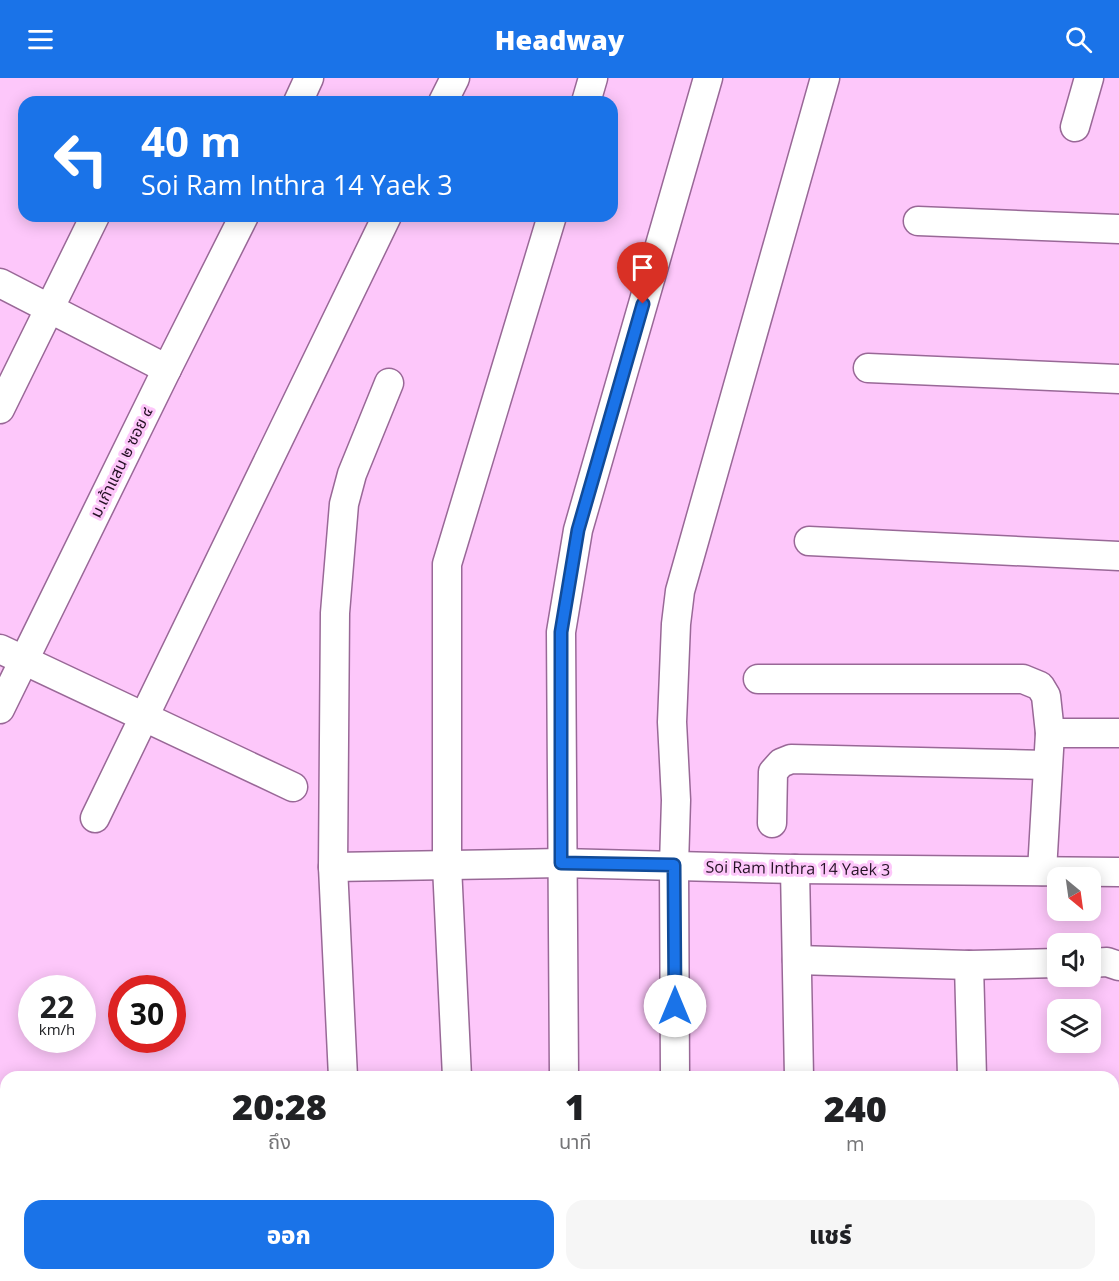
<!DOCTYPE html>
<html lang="th">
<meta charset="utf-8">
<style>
:root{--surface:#fff;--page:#f6f6f6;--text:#202124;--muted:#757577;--accent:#1a73e8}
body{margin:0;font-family:"Open Sans","Noto Sans Thai",sans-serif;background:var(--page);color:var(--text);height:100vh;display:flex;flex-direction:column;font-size:22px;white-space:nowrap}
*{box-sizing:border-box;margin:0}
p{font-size:20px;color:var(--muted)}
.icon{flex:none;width:33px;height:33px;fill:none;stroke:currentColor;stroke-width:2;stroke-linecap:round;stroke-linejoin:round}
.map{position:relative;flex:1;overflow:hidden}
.details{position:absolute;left:0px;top:993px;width:1119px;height:210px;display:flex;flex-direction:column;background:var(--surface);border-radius:18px 18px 0 0;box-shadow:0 3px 15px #0003}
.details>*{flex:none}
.guide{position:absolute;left:18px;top:18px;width:600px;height:126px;border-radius:18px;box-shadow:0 3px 15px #0003;background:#1a73e8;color:#fff;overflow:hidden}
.needle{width:39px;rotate:151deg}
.fabs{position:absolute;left:1047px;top:789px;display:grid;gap:12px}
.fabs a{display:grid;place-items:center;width:54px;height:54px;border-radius:12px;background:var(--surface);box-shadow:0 3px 15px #0003;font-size:30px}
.speed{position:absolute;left:18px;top:897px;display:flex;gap:12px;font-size:30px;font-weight:700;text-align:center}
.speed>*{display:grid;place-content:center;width:78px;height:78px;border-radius:50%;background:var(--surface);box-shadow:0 3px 15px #0003;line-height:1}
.speed small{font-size:15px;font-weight:400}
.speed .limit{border:9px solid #d22;background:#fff;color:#111}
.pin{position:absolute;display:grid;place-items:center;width:51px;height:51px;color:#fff;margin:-62px -26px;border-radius:50% 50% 50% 0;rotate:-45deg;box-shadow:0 0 6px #0007}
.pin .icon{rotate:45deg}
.me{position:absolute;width:66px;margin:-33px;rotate:0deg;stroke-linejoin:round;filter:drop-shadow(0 0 4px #0008)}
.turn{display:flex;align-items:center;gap:21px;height:126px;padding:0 24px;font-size:27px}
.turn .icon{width:78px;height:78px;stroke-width:2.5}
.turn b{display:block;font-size:42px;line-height:51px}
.eta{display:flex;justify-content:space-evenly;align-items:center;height:102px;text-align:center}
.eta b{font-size:36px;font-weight:800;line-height:42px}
.button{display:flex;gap:12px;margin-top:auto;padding:12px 24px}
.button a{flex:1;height:69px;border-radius:18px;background:var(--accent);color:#fff;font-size:24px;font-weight:800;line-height:69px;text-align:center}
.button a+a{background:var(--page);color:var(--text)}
header{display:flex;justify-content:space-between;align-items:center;height:78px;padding:0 24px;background:var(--accent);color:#fff;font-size:27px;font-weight:800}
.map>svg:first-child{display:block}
</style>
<header><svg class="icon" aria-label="menu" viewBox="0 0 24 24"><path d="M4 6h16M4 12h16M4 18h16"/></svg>Headway<svg class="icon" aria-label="search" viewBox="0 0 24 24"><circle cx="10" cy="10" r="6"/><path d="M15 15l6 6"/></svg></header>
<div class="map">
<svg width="1119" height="1203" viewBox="0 0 1119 1203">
<rect width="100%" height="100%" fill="#fdc7fa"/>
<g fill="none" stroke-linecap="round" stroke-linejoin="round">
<g stroke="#996897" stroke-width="31">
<g id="minor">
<path d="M298 24 309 0"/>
<path d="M443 24 455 0"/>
<path d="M586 24 593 0"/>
<path d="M1075 49 1089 0"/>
<path d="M918 143 1119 151"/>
<path d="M0 205 167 291"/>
<path d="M868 290 1119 301"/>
<path d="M0 331 95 138"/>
<path d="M809 463 1119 478"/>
<path d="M0 571 293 709"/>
<path d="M758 601H1023L1040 608 1046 618 1050 655 1042 793"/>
<path d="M0 631 167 291 244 138"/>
<path d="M1050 655H1119"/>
<path d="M95 740 387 138"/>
<path d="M772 745 773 694 781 685 791 681 1047 687"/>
<path d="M333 789 561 785 795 791 1119 794"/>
<path d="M795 791 799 999"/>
<path d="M797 882 969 887 1058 885"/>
<path d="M1090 885 1107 884 1119 888"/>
<path d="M969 887 972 999"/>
<path d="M343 999 333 789 335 535 344 426 352 396 389 305"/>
<path d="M457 999 447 788V486L552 138"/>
<path d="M564 999 561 554 578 452 708 0"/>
<path d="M675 999 674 787 676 722 672 644 676 546 680 513 825 0"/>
<path d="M1113 1119 1119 1120"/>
</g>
</g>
<use href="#minor" stroke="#fff" stroke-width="28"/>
</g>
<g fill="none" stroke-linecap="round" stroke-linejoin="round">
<g stroke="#114b97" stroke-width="15">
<path id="route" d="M643 226 578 452 561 554V785L674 787 675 928"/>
</g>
<use href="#route" stroke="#1a73e8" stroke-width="10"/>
</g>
<g text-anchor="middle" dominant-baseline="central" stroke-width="6" stroke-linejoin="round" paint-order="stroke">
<g font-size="16" fill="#251225" stroke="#fdc7fa">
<text transform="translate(121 384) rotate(-64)">ม.เก้าแสน ๒ ซอย ๔</text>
<text transform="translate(798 790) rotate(1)">Soi Ram Inthra 14 Yaek 3</text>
</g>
</g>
</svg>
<div class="fabs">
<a><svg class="needle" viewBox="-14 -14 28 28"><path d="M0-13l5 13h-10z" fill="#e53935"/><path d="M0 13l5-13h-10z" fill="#757577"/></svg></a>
<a><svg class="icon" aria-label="sound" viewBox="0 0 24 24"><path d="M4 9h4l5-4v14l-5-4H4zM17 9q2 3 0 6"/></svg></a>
<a><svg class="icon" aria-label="layers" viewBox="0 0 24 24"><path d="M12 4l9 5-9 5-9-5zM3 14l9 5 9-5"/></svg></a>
</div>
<div class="speed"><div>22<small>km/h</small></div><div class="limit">30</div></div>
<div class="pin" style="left:643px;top:226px;background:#d93025"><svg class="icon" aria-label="arrive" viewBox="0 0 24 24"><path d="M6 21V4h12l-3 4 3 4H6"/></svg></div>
<svg class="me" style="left:675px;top:928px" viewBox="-20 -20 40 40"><circle r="19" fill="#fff"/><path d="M0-13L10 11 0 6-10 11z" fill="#1a73e8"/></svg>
<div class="guide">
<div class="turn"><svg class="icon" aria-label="left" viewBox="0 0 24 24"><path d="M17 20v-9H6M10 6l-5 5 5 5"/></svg><div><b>40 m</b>Soi Ram Inthra 14 Yaek 3</div></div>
</div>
<section class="details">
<div class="eta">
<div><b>20:28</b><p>ถึง</p></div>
<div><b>1</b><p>นาที</p></div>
<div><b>240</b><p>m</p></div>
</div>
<div class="button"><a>ออก</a><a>แชร์</a></div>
</section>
</div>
